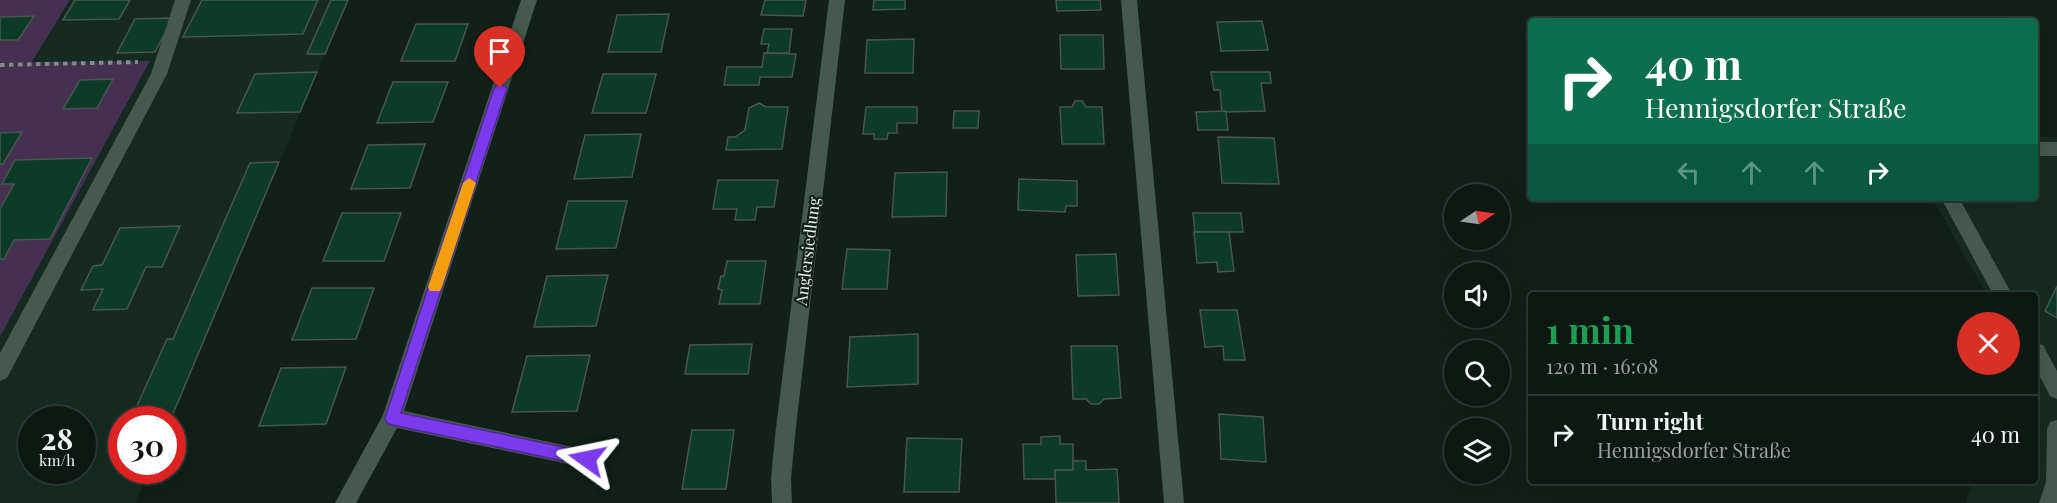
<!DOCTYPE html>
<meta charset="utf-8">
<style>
:root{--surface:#0d1813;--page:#1b2521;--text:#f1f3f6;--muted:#9aa0a0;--line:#2d3733}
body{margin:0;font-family:"Playfair Display",serif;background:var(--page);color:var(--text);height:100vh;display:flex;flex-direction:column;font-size:22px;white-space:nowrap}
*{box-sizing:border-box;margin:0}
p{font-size:20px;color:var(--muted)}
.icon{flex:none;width:33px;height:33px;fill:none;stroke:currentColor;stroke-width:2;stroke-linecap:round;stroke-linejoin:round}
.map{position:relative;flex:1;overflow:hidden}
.panel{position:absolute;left:1528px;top:292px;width:510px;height:192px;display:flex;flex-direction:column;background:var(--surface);border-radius:6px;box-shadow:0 6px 24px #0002,0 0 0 2px var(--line)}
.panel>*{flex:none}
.top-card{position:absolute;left:1528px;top:18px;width:510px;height:183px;border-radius:6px;box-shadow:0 6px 24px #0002,0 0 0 2px var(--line);background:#0b6e4f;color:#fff;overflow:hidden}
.needle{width:39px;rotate:77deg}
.buttons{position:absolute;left:1444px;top:184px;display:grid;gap:12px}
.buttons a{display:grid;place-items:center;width:66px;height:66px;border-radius:50%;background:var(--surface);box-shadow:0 6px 24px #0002,0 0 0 2px var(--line);font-size:30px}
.speed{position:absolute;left:18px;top:406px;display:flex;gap:12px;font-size:30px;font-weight:700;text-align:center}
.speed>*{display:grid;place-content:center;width:78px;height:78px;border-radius:50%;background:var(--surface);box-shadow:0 6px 24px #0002,0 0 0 2px var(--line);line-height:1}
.speed small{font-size:15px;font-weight:400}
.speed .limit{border:9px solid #d22;background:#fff;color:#111}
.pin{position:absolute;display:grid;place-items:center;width:51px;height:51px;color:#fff;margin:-62px -26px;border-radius:50% 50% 50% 0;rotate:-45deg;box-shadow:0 0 6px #0007}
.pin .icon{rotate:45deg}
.me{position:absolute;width:66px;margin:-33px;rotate:282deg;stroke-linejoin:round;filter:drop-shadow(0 0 4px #0008)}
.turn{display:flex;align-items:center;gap:21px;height:126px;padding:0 18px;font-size:27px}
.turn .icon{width:78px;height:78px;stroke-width:2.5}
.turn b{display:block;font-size:42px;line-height:51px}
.lanes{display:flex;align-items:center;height:57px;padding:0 18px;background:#0003;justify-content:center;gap:30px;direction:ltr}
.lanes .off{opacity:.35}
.round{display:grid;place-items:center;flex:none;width:63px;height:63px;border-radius:32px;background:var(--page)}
.summary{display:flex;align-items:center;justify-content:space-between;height:102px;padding:0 18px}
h1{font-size:36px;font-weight:700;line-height:45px;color:#1e9e55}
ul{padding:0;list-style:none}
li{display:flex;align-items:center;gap:18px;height:78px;padding:0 18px;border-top:2px solid var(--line)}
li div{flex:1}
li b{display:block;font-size:22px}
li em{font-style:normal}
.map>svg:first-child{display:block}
</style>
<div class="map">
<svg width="2057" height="503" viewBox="0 0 2057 503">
<rect width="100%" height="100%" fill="#112019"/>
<g fill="#152b21" fill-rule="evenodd">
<path d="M71 0H348L170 420H122V471H149L135 503H0V337L150 62H32ZM32 420H82V471H32Z"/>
<path d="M2036 137H2057V503H1966L1971 482H2036V296L1987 295 1932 198H2036Z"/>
</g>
<path fill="#443151" d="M0 0H70L32 62 150 61 0 337Z"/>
<g fill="#0e3a28" stroke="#46564d" stroke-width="1.5">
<path d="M75 0H130L119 19 63 20Z"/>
<path d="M202 0H318L303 34 183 37Z"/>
<path d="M331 0H348L325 54H307Z"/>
<path d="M765 0H806L803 16 761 15Z"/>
<path d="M874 0H905V9L873 10Z"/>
<path d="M1056 0H1100L1101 10 1057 11Z"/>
<path d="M669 14 661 52H608L617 15Z"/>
<path d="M34 16 18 40H0V17Z"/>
<path d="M173 18 155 52 117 53 135 19Z"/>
<path d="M1262 21 1268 50 1221 51 1217 22Z"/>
<path d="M416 24H468L455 61H401Z"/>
<path d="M764 29H792L789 53H767L769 44H761Z"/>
<path d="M1060 35H1103L1104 69H1061Z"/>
<path d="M914 39 913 73H865L867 40Z"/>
<path d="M764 53 796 54 792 77H760L759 85H724L727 67H762Z"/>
<path d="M317 72 300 112 237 113 255 74Z"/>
<path d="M1211 72H1270L1271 83H1261L1265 111 1222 112 1220 90H1214Z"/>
<path d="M603 74H656L646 113H592Z"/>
<path d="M113 79 97 108 63 109 80 80Z"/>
<path d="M393 82H448L433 122 377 123Z"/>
<path d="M1075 101H1082L1086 107H1102L1104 144H1062L1060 107H1072Z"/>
<path d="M759 103 766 107H788L782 149 726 150 728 137H735L745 130 749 108Z"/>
<path d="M866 107H917V123H897V133H888L887 139H874V134H863Z"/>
<path d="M954 111H979L978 128H953Z"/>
<path d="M1226 111 1228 130H1198L1196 112Z"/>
<path d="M22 132 3 164H0V133Z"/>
<path d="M641 134 632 177 574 179 585 135Z"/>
<path d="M1218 137 1274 138 1279 184 1222 183Z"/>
<path d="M425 144 410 188 351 189 368 145Z"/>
<path d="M92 158 50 239 14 240 4 259H0V209L14 184H2L15 160Z"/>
<path d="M279 162 172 416 132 417 167 339H173L250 163Z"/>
<path d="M947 172 946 216 892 217 895 173Z"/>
<path d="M1019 179 1077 181V206H1066L1065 212 1018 210Z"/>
<path d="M718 180H778L774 207H757L755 220H735L737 209H713Z"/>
<path d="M568 201H627L616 248 556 249Z"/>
<path d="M342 213H401L384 261H323Z"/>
<path d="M1193 213H1241L1243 232H1195Z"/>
<path d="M180 226 162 267H146L127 309 93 310 103 289 81 290 93 266 102 265 120 228Z"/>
<path d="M1194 232H1229L1234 271 1218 272 1217 262 1197 263Z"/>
<path d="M847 249 890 250 887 289H842Z"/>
<path d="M1116 254 1119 295 1078 296 1076 255Z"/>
<path d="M727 261H766L760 304H719L722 290 718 289 721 276H724Z"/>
<path d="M608 275 596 326 534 327 547 276Z"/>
<path d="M2057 286V318L2045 311Z"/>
<path d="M312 288H374L356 339 292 340Z"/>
<path d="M1200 310H1237L1245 360H1224L1223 346 1205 347Z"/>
<path d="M918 334V384L847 387 850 337Z"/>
<path d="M752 344 748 374H685L690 345Z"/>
<path d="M1071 346H1117L1121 398 1104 399 1099 404H1091L1086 399H1073Z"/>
<path d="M590 355 577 411 512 412 527 356Z"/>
<path d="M346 367 326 424 259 426 281 368Z"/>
<path d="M1219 414 1263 417 1266 462 1221 459Z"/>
<path d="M692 430H734L726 489H682Z"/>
<path d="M1060 436V444H1073V470H1055V479H1024L1023 444H1041V437Z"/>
<path d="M907 438 962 439 959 492H904Z"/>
<path d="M1073 461H1086V470L1117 469 1119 503H1056L1055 470H1073Z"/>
</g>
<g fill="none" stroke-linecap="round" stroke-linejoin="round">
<path stroke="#7f8b85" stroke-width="4" stroke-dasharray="4.5 4.5" stroke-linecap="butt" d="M0 65 138 62"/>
<g fill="#445a4f" fill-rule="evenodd">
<path d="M175 0H191L167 74 7 378 0 381V353L151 74Z"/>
<rect x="2036" y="142" width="21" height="14"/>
<path d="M1941 198H1959L2013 296H1994Z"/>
<path d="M2036 343 2043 345 2057 371V399L2050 396 2036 369Z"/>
<path d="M2057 420V503H2039L2046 482 2047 429 2050 422Z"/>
</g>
<g fill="#445a4f" fill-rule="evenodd">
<path d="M521 0H537L404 411 587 450 594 452 597 459 594 466 587 468 397 428 356 503H335L383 415Z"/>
<path d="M829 0H845L795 436 791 479 792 503H772L771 479 775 436Z"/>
<path d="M1121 0H1137L1184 503H1164Z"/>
</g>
</g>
<path fill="#7c3aed" stroke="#51269a" stroke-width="1.5" d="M500 83 507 88 401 413 587 452 592 454 594 459 592 464 587 466 392 425 387 423 385 418 494 88Z"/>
<path fill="#f59e0b" d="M469 178 476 183 442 287 440 291H430L428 287 463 183Z"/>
<g text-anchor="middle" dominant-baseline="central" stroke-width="4.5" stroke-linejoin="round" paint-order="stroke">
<g font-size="16" fill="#e7f1eb" stroke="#112019">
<text transform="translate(807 251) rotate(-83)">Anglersiedlung</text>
</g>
</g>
</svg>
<div class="buttons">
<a><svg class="needle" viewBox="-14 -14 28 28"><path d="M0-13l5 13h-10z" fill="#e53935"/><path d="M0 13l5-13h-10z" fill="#9aa0a0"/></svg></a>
<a><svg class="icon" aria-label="sound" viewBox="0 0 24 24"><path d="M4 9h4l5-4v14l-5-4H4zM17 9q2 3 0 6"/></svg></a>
<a><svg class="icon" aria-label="search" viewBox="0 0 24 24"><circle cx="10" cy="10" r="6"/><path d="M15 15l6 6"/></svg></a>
<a><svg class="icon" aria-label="layers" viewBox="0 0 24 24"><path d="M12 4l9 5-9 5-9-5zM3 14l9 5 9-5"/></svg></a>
</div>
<div class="speed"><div>28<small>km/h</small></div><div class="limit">30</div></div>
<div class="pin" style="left:500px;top:88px;background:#d93025"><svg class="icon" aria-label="arrive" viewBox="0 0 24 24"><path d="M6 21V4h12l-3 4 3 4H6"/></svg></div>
<svg class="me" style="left:587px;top:459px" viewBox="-20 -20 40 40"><path d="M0-17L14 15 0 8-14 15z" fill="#7c3aed" stroke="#fff" stroke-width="4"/></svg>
<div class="top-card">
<div class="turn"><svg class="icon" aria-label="right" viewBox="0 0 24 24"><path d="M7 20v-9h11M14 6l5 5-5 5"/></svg><div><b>40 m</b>Hennigsdorfer Straße</div></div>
<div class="lanes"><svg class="icon off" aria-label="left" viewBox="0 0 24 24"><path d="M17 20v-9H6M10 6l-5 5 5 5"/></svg><svg class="icon off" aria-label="ahead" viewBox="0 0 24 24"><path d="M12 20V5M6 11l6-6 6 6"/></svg><svg class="icon off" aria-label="ahead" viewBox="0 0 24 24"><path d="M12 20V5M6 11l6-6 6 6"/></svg><svg class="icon" aria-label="right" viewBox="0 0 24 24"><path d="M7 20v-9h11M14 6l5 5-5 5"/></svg></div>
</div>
<section class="panel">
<div class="summary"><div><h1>1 min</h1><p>120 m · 16:08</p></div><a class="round" style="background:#d93025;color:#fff"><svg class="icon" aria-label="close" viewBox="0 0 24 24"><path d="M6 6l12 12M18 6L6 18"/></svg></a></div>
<ul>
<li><svg class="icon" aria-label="right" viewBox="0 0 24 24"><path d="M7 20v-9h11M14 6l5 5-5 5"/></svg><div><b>Turn right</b><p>Hennigsdorfer Straße</p></div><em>40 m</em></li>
</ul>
</section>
</div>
